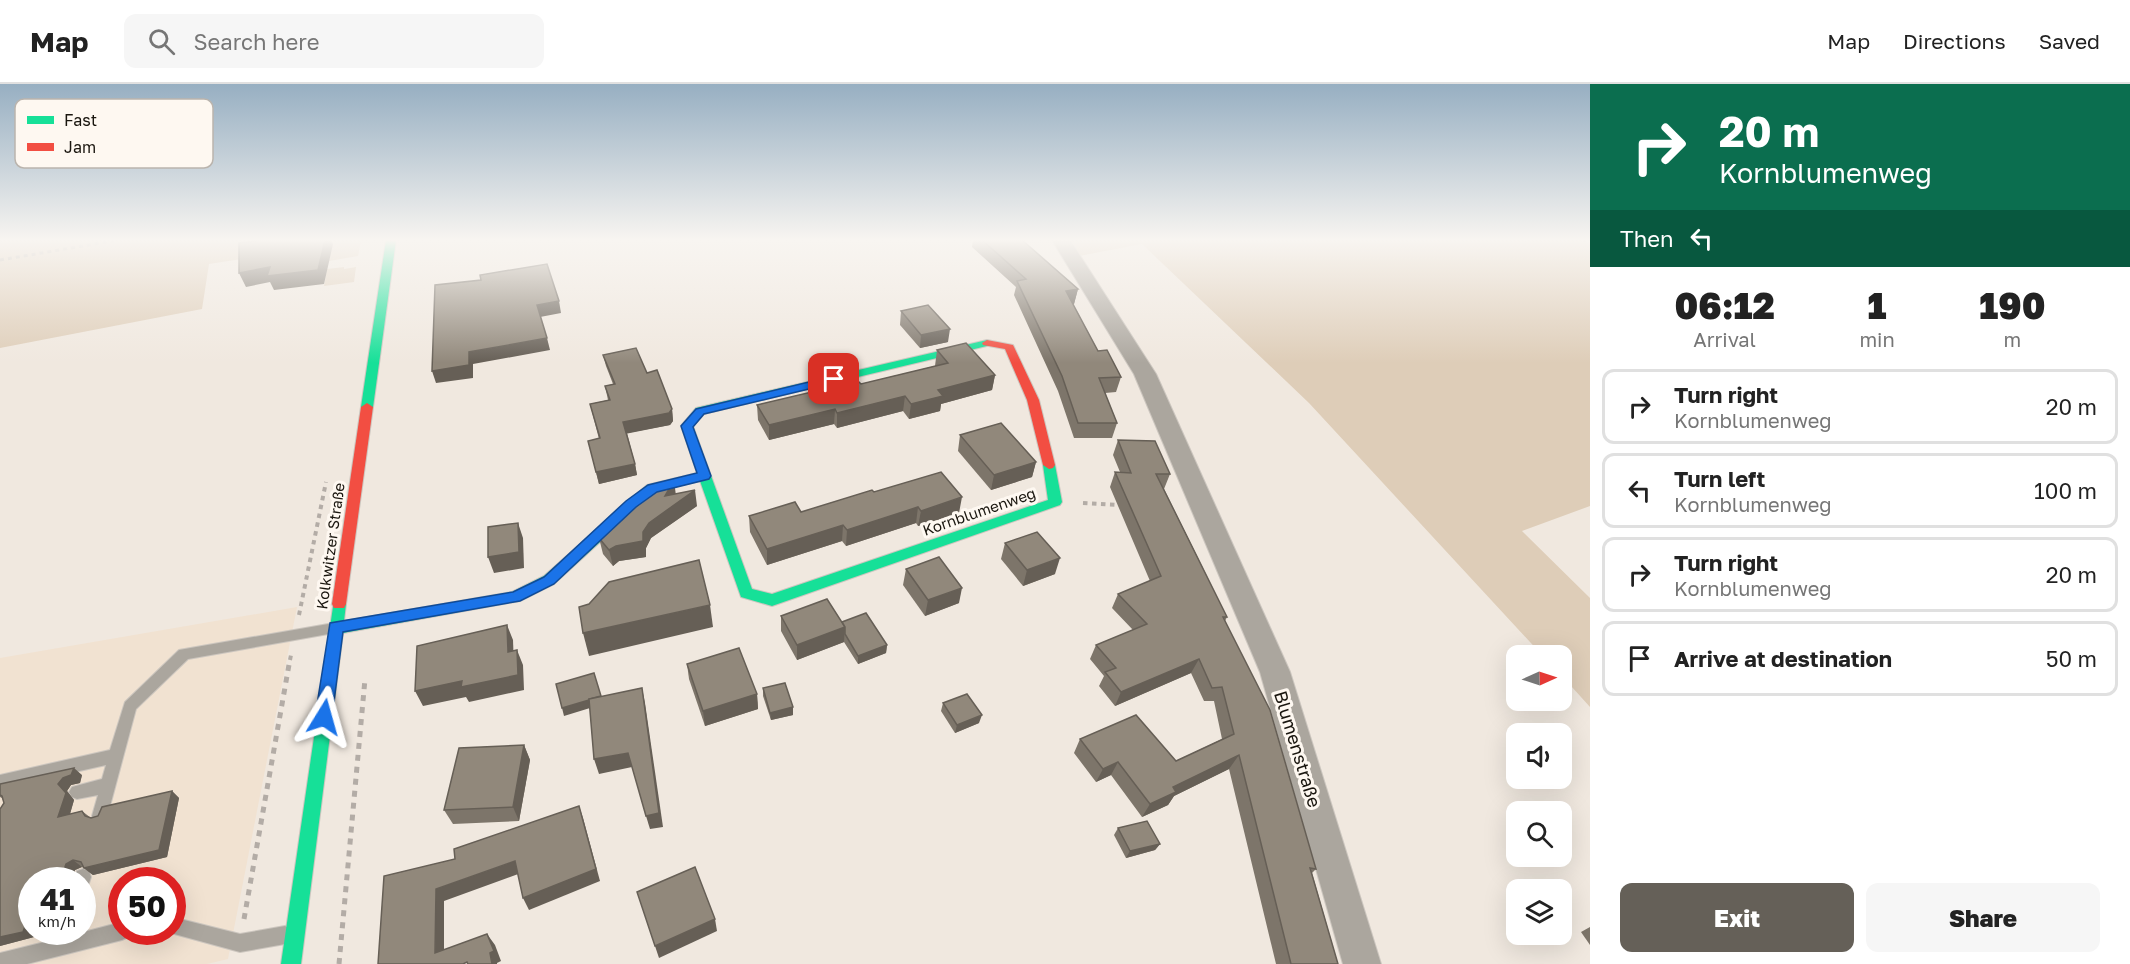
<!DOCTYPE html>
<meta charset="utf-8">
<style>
:root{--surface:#fff;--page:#f6f6f6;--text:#222;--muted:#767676;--line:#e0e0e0;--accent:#656058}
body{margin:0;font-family:"Golos Text",sans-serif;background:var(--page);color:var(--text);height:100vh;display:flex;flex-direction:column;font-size:22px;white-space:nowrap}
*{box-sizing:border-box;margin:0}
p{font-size:20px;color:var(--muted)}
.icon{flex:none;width:33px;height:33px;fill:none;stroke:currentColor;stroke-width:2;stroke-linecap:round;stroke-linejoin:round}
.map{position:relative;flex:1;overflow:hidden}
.drawer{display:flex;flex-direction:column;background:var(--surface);width:540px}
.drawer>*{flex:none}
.banner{background:#0b6e4f;color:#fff;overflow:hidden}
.needle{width:39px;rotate:87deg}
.fabs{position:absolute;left:1506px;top:561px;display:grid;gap:12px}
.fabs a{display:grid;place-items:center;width:66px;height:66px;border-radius:12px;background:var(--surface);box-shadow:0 6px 24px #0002;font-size:30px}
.speed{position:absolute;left:18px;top:783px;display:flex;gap:12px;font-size:30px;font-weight:700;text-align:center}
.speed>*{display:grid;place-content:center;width:78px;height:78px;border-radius:50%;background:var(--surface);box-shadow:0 6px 24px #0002;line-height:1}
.speed small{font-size:15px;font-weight:400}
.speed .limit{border:9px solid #d22;background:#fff;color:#111}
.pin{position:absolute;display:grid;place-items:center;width:51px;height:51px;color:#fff;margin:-26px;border-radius:12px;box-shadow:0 3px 9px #0006}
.me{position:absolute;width:66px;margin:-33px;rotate:8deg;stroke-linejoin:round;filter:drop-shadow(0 0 4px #0008)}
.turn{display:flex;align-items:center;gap:21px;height:126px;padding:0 30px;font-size:27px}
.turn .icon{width:78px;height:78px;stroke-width:2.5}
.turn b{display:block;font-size:42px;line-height:51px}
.then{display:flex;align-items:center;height:57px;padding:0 30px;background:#0003;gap:12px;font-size:22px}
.eta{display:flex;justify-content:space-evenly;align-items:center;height:102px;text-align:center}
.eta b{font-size:36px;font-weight:800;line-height:42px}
.primary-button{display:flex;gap:12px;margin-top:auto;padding:12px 30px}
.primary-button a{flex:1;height:69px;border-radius:12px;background:var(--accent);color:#fff;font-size:24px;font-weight:800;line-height:69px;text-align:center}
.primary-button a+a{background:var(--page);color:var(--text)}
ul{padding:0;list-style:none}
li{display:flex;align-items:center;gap:18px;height:75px;margin:0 12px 9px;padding:0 18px;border:3px solid var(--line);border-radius:12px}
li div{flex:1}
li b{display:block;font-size:22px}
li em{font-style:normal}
header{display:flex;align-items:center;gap:36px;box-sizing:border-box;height:84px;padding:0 30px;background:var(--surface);border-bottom:2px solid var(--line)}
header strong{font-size:28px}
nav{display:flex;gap:33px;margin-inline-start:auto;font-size:21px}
.search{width:420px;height:54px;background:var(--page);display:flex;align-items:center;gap:15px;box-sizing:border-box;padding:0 21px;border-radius:12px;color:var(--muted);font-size:22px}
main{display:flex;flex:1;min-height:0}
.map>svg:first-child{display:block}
</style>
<header>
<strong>Map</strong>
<div class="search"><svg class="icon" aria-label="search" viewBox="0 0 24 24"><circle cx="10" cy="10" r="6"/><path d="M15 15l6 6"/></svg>Search here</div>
<nav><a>Map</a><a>Directions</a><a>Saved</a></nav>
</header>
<main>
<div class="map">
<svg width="1590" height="880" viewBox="0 0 1590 880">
<rect width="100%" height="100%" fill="#f0e8df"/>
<path fill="#f1e2d1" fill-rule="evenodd" d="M297 523 228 875 207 880H0V574ZM32 796H82V848H32ZM122 796H172V848H122Z"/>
<g fill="#decdb8">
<path d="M0 156H367L361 157 358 172 329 177 332 161 209 180 202 225 0 264Z"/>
<path d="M1066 156H1579L1590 160V422L1522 447 1590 514V623L1562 592V572L1542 571 1309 319 1142 160 1079 172Z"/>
<path d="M344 183V185L356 183 354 198 324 202 327 185Z"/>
</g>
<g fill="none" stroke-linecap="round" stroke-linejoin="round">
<g stroke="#ccc6bf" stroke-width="2">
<g id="lane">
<path d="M334 539 339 540 341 544 339 548 334 549 188 575 136 625 106 737 100 739 94 737 92 732 98 711 77 715 72 713 69 708 72 703 102 695 106 681 0 705V691L110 666 125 618 179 566Z"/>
<path d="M83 785 89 787 91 793 88 802 82 804V796H74L77 787Z"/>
<path d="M172 833 240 850 285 842 291 845 294 851 291 857 285 860 240 868 167 848H172Z"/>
<path d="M122 838V848H130L128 853 122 856 27 880H0V869L57 855 60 848H76V850Z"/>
</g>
</g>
<g stroke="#ccc6bf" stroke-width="2">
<path id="street" d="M1052 156H1070L1156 290 1290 588 1381 880H1343L1260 588 1134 290Z"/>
</g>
<g stroke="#ccc6bf" stroke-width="2">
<g id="fast">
<path d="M386 156H396L373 323 367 327 361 323Z"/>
<path d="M987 256 992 259 991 261 704 330 693 342 752 505 772 510 1048 416 1043 381 1049 377 1055 381 1062 418 1060 421 772 522 741 513 700 397 656 407 554 500 520 517 343 549 301 880H281L334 516H344L346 520 344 537 512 508 544 492 647 401 697 389 681 342 696 324Z"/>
</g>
</g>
<g stroke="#ccc6bf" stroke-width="2">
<g id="jam">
<path d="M987 256 1013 261 1014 263 1039 316 1055 381 1053 384 1049 385 1043 381 1027 316 1005 265 983 261 982 259Z"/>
<path d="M367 319 373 323 346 520 344 524H334L332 520 361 323Z"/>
</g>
</g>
<g stroke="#b3aca6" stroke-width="3" stroke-dasharray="4 4" stroke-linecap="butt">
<path d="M1583 156 1590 158"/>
<path d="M0 176 118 156"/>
</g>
<g stroke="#b3aca6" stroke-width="4" stroke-dasharray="4.5 4.5" stroke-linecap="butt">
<path d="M1083 419 1120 421"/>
<path d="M299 531 326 398"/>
<path d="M290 576 291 571"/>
</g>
<g stroke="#b3aca6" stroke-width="5" stroke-dasharray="6 6" stroke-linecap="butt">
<path d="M244 835 290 575"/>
<path d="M339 880 365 595"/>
</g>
<use href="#lane" fill="#aba69e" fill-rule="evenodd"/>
<use href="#street" fill="#aba69e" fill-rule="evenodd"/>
<use href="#fast" fill="#16e098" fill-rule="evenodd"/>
<use href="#jam" fill="#f24e42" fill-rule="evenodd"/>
</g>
<g fill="#7d756a">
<path d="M973 156H1022L1078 205 1074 220H1073L1098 267 1121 293 1116 308 1105 309 1117 339 1112 354H1074L1058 307 1014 211 1016 203 972 163Z"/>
<path d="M901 227 948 258 920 264 900 241Z"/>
<path d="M937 266 995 291 992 306 941 320 940 327 909 335 903 327 837 344 834 340 769 356 758 336 757 321 861 300 935 282Z"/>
<path d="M603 271 647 289 672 325 673 337 670 341 627 349 635 380 637 391 599 400 588 357 599 355 590 320 608 316 605 302 613 300 606 282Z"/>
<path d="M960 351 1036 378 1032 393 991 406 958 367Z"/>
<path d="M1118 356 1170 390 1164 405 1227 533 1225 537 1316 785 1312 789 1338 880H1276L1229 685 1174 712 1168 721 1142 733 1111 691 1096 698 1074 669 1080 655 1176 677 1222 655 1214 617H1204L1191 589 1115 622 1099 602 1104 592 1090 575 1096 561 1133 546 1112 524 1118 510 1150 497 1110 403 1115 388H1120L1113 371Z"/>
<path d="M874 408 959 429 918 442 916 439 846 462 842 457 767 481 750 448 749 432 801 428Z"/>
<path d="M676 410 697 422 651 454 646 464V473L619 477 613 482 603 470 599 454Z"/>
<path d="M1005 459 1055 490 1023 502 1001 475Z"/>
<path d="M906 485 959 519 925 532 903 501Z"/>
<path d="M781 532 842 538 887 561 886 569 858 580 844 558 797 576 781 547Z"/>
<path d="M687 580 757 610 758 625 705 642 689 595Z"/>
<path d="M763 604 793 623V631L771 636 763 612Z"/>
<path d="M943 619 979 639 955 649 941 627Z"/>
<path d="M524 661 530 676 519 737 453 740 444 726Z"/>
<path d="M82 691 80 699 71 701 67 707 74 716 70 730 82 727 91 734 172 707 179 714 167 773 93 791 82 783 75 786 72 796H32V848H35L34 853 0 862V725L4 719 2 714 0 713V700Z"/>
<path d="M1118 744 1160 760 1155 766 1126 774 1114 751Z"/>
<path d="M1590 843V861L1581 848Z"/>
</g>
<g fill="#665f56">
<path d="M325 156H331L333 160 324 200 274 206 270 198 246 203 239 189Z"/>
<path d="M1078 205 1074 220 1063 222 1066 207Z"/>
<path d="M559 217 561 229 540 233 537 221Z"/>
<path d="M950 245 948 258 920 264 921 251Z"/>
<path d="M547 254 550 266 473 280V294L436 299 432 287 469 268Z"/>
<path d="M995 291 992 306 941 320 940 327 909 335 911 320 938 306Z"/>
<path d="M905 312 903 327 837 344V329Z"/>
<path d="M672 325 673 337 670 341 625 350 623 338Z"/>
<path d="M835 325 834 340 769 356V341Z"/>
<path d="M1036 378 1032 393 991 406 994 391Z"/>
<path d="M635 380 637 391 599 400 596 388Z"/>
<path d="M674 396 676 412 695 406 697 422 651 454 646 464V473L619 477 613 482 609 466 616 462 643 448Z"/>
<path d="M962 413 959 429 918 442 921 427Z"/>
<path d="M918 423 916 439 846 462 847 446Z"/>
<path d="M518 439 523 454 524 484 494 489 488 473Z"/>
<path d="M843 441 842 457 767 481V465Z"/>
<path d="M1060 474 1055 490 1023 502 1027 486Z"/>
<path d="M962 504 959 519 925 532 928 516Z"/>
<path d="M710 521 713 543 589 572 583 549Z"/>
<path d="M507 541 513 556 514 583 508 568Z"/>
<path d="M845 543 844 558 797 576V561Z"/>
<path d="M887 561 886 569 858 580V572Z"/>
<path d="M517 566 523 581 524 606 469 618 466 613 423 622 415 607Z"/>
<path d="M1199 575 1191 589 1115 622 1121 608Z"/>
<path d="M642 604 645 619 663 743 650 745 646 732Z"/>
<path d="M757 610 758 625 705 642 703 627Z"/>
<path d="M601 612 603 620 564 632 562 624Z"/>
<path d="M793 623V631L771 636 770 629Z"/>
<path d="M982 631 979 639 955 649 957 641Z"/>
<path d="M524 661 530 676 519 737 513 723Z"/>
<path d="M628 669 632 683 599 690 594 675Z"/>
<path d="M1239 671 1229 685 1174 712 1168 721 1142 733 1150 720 1173 703Z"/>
<path d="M1118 678 1111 691 1096 698 1103 685Z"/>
<path d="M74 684 82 691 80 699 71 701 67 707 74 716 67 740 58 733V700L63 694Z"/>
<path d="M172 707 179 714 167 773 93 791 84 784Z"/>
<path d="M579 722 583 734 600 797 529 826 523 814Z"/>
<path d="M1160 760 1155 766 1126 774 1130 767Z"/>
<path d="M73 776 82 783 75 786 72 796H39L40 795Z"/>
<path d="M515 777 521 789 444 817V880L435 869 436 805Z"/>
<path d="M32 821V848H35L34 853 0 862V853Z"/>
<path d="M715 835 717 847 659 874 655 862Z"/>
<path d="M487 850 495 861 501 877 497 879V880H492Z"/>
</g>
<g fill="#91887b" stroke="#665f56" stroke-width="1.5">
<path d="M262 156H325L318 186 267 192 270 183 239 189V159Z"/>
<path d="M982 156H1022L1078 205 1066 207 1098 267 1107 266 1121 293 1099 294 1117 339H1078L1062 292 1017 197 1026 195Z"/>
<path d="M547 180 559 217 537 221 547 254 469 268V281L432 287 435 201 481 196 480 191Z"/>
<path d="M928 221 950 245 921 251 901 227Z"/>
<path d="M966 259 995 291 938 306 943 312 911 320 905 312 837 329 835 325 769 341 757 321 858 297 861 300 948 279 937 266Z"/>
<path d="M636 264 647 289 657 286 672 325 669 329 623 338 635 380 596 388 588 357 600 354 590 320 610 316 605 302 615 300 603 271Z"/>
<path d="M1001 339 1036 378 994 391 960 351Z"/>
<path d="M1118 356 1155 357 1170 390H1156L1227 533H1223L1270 626 1316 785 1310 784 1338 880H1291L1239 671 1173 703 1176 708 1150 720 1118 678 1103 685 1080 655 1136 631 1176 677 1234 650 1222 603 1212 604 1199 575 1121 608 1105 588 1116 584 1096 561 1147 540 1118 510 1161 492 1115 388 1131 389Z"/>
<path d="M941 388 962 413 921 427 918 423 847 446 843 441 767 465 749 432 795 418 801 428 872 406 874 408Z"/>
<path d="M674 396 665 412 695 406 649 439 643 448V457L616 462 609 466 599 454 665 398Z"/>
<path d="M518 439 519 468 488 473V443Z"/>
<path d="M1037 448 1060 474 1027 486 1005 459Z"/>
<path d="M939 473 962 504 928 516 906 485Z"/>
<path d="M699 476 710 521 583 549 579 523 589 520 609 498Z"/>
<path d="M827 515 845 543 797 561 781 532Z"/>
<path d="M866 529 887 561 858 572 845 550V543L842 538Z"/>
<path d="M507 541 508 568 517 566 518 591 461 603 462 597 415 607 417 562Z"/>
<path d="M739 564 757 610 703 627 687 580Z"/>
<path d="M594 589 601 612 589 615V616L562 624 556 600Z"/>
<path d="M785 599 793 623 770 629 763 604Z"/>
<path d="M642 604 659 729 646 732 628 669 594 675 589 615Z"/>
<path d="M967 610 982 631 957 641 943 619Z"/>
<path d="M524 661 513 723 444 726 459 664Z"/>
<path d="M74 684 71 691 63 694 58 700 66 709 58 733 82 727 85 732 91 734 98 732 102 723 172 707 159 766 84 784 81 778 73 776 66 780 63 789 40 795 39 796H32V821L23 848 0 853V725L4 719 2 712 0 711V700Z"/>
<path d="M579 722 596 785 523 814 515 777 436 805 435 869 487 850 494 867 490 869 492 880H468L467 878 463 880H378L384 792 455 775 454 765Z"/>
<path d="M1147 737 1160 760 1130 767 1118 744Z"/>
<path d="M695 783 715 835 655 862 637 808Z"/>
</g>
<linearGradient id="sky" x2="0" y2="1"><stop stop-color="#97afc2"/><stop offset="0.56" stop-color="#f8f5f1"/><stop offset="1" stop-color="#f8f5f1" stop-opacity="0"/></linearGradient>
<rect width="1590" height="279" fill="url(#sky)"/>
<path fill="#1a73e8" stroke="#114b97" stroke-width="1.5" d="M834 292 840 295 838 298 704 330 693 343 711 392 709 395 657 408 636 423 554 500 520 517 343 548 332 633 329 638 324 640 318 638 315 633 330 539 513 508 544 493 626 417 648 401 697 389 681 342 696 325Z"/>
<g text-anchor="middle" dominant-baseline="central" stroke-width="6" stroke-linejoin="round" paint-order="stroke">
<g font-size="15" fill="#1a160f" stroke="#fef8f1">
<text transform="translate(979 427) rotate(-19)">Kornblumenweg</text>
<text transform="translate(330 462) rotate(-82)">Kolkwitzer Straße</text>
</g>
<g font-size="18" fill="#1a160f" stroke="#fef8f1">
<text transform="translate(1298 665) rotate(73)">Blumenstraße</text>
</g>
</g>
<rect x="15" y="15" width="198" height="69" rx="9" fill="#fef8f1" stroke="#bab4ad" stroke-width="1.5"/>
<rect x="27" y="32" width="27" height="8" fill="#16e098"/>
<rect x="27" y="59" width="27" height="8" fill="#f24e42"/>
<g font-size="16" fill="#1a160f">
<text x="64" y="42">Fast</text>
<text x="64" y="69">Jam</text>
</g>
</svg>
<div class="fabs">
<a><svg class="needle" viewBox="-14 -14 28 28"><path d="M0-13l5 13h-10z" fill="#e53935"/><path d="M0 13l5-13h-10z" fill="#767676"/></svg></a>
<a><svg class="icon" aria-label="sound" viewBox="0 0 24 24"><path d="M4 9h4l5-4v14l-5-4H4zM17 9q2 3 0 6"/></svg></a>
<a><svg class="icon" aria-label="search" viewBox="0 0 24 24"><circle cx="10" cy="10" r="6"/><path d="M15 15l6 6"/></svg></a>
<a><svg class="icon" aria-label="layers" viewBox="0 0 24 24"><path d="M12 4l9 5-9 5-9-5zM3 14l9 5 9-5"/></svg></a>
</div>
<div class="speed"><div>41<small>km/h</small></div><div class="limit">50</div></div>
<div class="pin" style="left:834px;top:295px;background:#d93025"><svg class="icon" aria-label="arrive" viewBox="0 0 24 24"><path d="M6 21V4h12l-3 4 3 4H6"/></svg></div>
<svg class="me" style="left:324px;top:633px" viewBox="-20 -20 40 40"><path d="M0-17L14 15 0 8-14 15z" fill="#1a73e8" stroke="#fff" stroke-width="4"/></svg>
</div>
<section class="drawer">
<div class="banner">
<div class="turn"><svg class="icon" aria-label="right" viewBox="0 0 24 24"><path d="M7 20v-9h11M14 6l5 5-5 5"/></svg><div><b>20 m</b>Kornblumenweg</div></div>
<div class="then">Then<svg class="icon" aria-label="left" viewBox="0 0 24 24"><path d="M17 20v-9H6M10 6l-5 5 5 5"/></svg></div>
</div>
<div class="eta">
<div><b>06:12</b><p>Arrival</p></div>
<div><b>1</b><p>min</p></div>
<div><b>190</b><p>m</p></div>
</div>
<ul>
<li><svg class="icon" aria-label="right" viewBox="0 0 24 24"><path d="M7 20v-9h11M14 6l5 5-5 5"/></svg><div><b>Turn right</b><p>Kornblumenweg</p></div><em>20 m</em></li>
<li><svg class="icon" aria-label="left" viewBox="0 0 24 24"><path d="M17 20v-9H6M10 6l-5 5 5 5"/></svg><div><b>Turn left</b><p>Kornblumenweg</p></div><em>100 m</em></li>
<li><svg class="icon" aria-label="right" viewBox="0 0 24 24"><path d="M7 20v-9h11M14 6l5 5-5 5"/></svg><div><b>Turn right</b><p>Kornblumenweg</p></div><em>20 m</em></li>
<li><svg class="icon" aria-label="arrive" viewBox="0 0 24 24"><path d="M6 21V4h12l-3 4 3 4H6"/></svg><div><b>Arrive at destination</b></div><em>50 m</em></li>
</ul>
<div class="primary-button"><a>Exit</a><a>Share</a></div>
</section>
</main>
